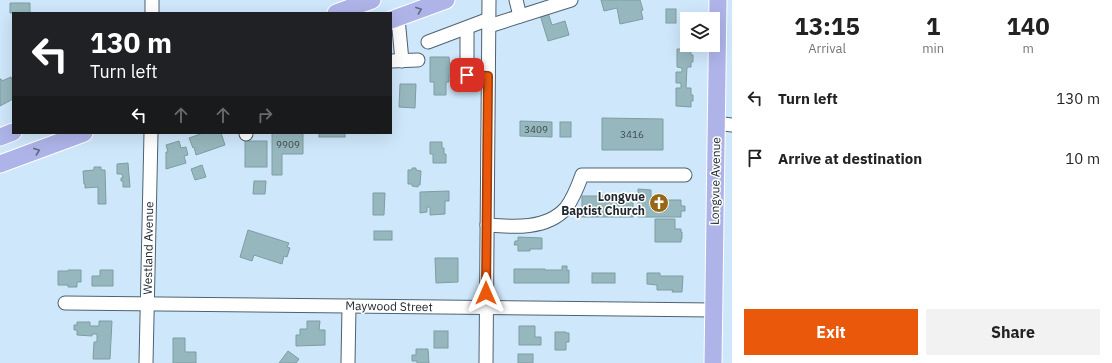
<!DOCTYPE html>
<style>
:root{--surface:#fff;--page:#f2f2f2;--text:#222;--muted:#767676;--accent:#ea580c}
body{margin:0;font-family:"IBM Plex Sans",sans-serif;background:var(--page);color:var(--text);height:100vh;display:flex;flex-direction:column;font-size:15px;white-space:nowrap}
*{box-sizing:border-box;margin:0}
p{font-size:13px;color:var(--muted)}
.icon{flex:none;width:22px;height:22px;fill:none;stroke:currentColor;stroke-width:2;stroke-linecap:round;stroke-linejoin:round}
.map{position:relative;flex:1;overflow:hidden}
.drawer{display:flex;flex-direction:column;background:var(--surface);width:380px}
.drawer>*{flex:none}
.hud{position:absolute;left:12px;top:12px;width:380px;height:122px;border-radius:0px;box-shadow:0 4px 16px #0002;background:#202124;color:#fff;overflow:hidden}
.buttons{position:absolute;left:680px;top:12px;display:grid;gap:8px}
.buttons a{display:grid;place-items:center;width:40px;height:40px;border-radius:0px;background:var(--surface);box-shadow:0 4px 16px #0002;font-size:20px}
.pin{position:absolute;display:grid;place-items:center;width:34px;height:34px;color:#fff;margin:-17px;border-radius:8px;box-shadow:0 2px 6px #0006}
.me{position:absolute;width:44px;margin:-22px;rotate:0deg;stroke-linejoin:round;filter:drop-shadow(0 0 3px #0008)}
.turn{display:flex;align-items:center;gap:14px;height:84px;padding:0 12px;font-size:18px}
.turn .icon{width:52px;height:52px;stroke-width:2.5}
.turn b{display:block;font-size:28px;line-height:34px}
.lanes{display:flex;align-items:center;height:38px;padding:0 12px;background:#0003;justify-content:center;gap:20px;direction:ltr}
.lanes .off{opacity:.35}
.eta{display:flex;justify-content:space-evenly;align-items:center;height:68px;text-align:center}
.eta b{font-size:24px;font-weight:700;line-height:28px}
.button{display:flex;gap:8px;margin-top:auto;padding:8px 12px}
.button a{flex:1;height:46px;border-radius:0px;background:var(--accent);color:#fff;font-size:16px;font-weight:700;line-height:46px;text-align:center}
.button a+a{background:var(--page);color:var(--text)}
ul{padding:0;list-style:none}
li{display:flex;align-items:center;gap:12px;height:60px;padding:0 12px}
li div{flex:1}
li b{display:block;font-size:15px}
li em{font-style:normal}
main{display:flex;flex:1;min-height:0}
.map>svg:first-child{display:block}
</style>
<main>
<div class="map">
<svg width="732" height="363" viewBox="0 0 732 363">
<rect width="100%" height="100%" fill="#cfe7fb"/>
<g fill="#96b7bd" stroke="#7d9da3">
<path d="M601 0H640L643 10 641 11 643 19 620 24 617 8 604 11Z"/>
<path d="M10 3H30V13H13V23V13H10Z"/>
<rect x="666" y="9" width="10" height="14"/>
<path d="M548 13 552 25 565 21 569 35 548 41 540 15Z"/>
<path d="M677 49H691V55H693V62H691V67H687L686 88H691V95H693V101H691V107L676 106V88H681V83H676V72H682V68L677 67Z"/>
<path d="M430 57H449L450 65H452V76H449V82H446V95H434V82H430Z"/>
<path d="M11 77 13 82V99L0 106V79H1L2 81Z"/>
<path d="M400 84H416L415 108 399 107Z"/>
<path d="M602 118 663 119V150H602Z"/>
<path d="M520 121 552 122V137L520 136Z"/>
<rect x="560" y="122" width="11" height="15"/>
<path d="M203 133H221L225 145 196 155 194 147 193 148 189 138Z"/>
<path d="M272 133H303V154H282V175H272Z"/>
<rect x="319" y="133" width="26" height="4"/>
<path d="M179 141 181 148 186 147 188 155 184 156 186 163 166 169V152H168L166 145Z"/>
<rect x="245" y="141" width="22" height="26"/>
<path d="M430 142H442V148H444V154H446V163H433V154H430Z"/>
<path d="M128 163 130 187H123V181H121V178H123L122 174H117V164Z"/>
<path d="M202 165 206 177 195 180 191 169Z"/>
<path d="M94 167H101V170H105L106 204H98V187L85 188V184H84L83 171 94 170Z"/>
<path d="M412 168H416V170L421 171 420 185H418V187L412 186V184H408V170H412Z"/>
<path d="M254 181H266L265 194H253Z"/>
<path d="M638 189 651 190V200H681V206H685V211H681V217H638Z"/>
<path d="M449 191V201H445V214L430 215V207H427V212L420 213V192Z"/>
<path d="M373 193H385L384 215H373Z"/>
<rect x="582" y="196" width="51" height="21"/>
<path d="M655 219H675V229H681V232H682V239H681V242H655Z"/>
<path d="M248 230 289 243 287 247 290 248 287 257 284 256 282 264 254 255 252 261 240 257Z"/>
<rect x="374" y="231" width="18" height="9"/>
<path d="M518 237 542 238V249H530V251H518V245H514L515 241H518Z"/>
<path d="M435 258H458V282L436 283Z"/>
<path d="M562 266H567V271L569 270V283H514V269H545V270H562Z"/>
<path d="M68 270H81V282H77V287H68V285H58V271H68Z"/>
<path d="M100 270H113V286H92V276H100Z"/>
<rect x="592" y="273" width="23" height="10"/>
<path d="M647 273H660V276H683L682 292H672L673 290H657V285L647 284Z"/>
<path d="M99 321H112L110 359H93L94 342H97V334H92V336L77 335V330H74V325H77V322H90V326H99Z"/>
<path d="M307 321H320L319 330H325V345L296 346V335H300V329H307Z"/>
<path d="M519 326H535V337H541V345H519Z"/>
<rect x="434" y="331" width="14" height="17"/>
<path d="M555 332H566V333H569V342H566V350H555Z"/>
<path d="M173 338H185V352H196V363H173Z"/>
<path d="M416 349H428L429 363H417V361H412V355H416Z"/>
<path d="M288 351 299 359 296 363H279Z"/>
<rect x="518" y="354" width="15" height="9"/>
</g>
<g fill="none" stroke-linecap="round" stroke-linejoin="round">
<g stroke="#4d6273" stroke-width="15">
<g id="minor">
<path d="M152 0V13"/>
<path d="M516 0 520 16"/>
<path d="M398 18 402 61"/>
<path d="M489 26 571 0"/>
<path d="M467 28V75L488 76"/>
<path d="M428 42 489 19"/>
<path d="M391 61 418 60"/>
<path d="M716 123 732 125"/>
<path d="M246 134V133"/>
<path d="M487 225C512 227 547 230 566 208 573 199 578 186 582 175H685"/>
<path d="M65 303 713 310"/>
<path d="M146 363 151 133"/>
<path d="M348 363 349 306"/>
<path d="M486 363 489 0"/>
</g>
</g>
<g stroke="#fff" stroke-width="19">
<g id="major">
<path d="M336 13 372 0"/>
<path d="M391 20 446 0"/>
<path d="M0 137 13 132"/>
<path d="M0 164 84 133"/>
<path d="M713 363 718 0"/>
</g>
</g>
<use href="#minor" stroke="#fff" stroke-width="13"/>
<use href="#major" stroke="#aeb4e8" stroke-width="17"/>
</g>
<defs><path id="oneway-chevron" d="M-2-3.5L2.5 0L-2 3.5" fill="none" stroke-width="1.6" stroke-linecap="round" stroke-linejoin="round"/></defs>
<g stroke="#606883">
<use href="#oneway-chevron" transform="translate(419 10) rotate(-20)"/>
<use href="#oneway-chevron" transform="translate(37 151) rotate(-20)"/>
</g>
<g fill="none" stroke-linecap="round" stroke-linejoin="round">
<g stroke="#983908" stroke-width="10">
<path id="route" d="M467 75 488 76 486 293"/>
</g>
<use href="#route" stroke="#ea580c" stroke-width="7"/>
</g>
<defs>
<g id="church-disc" transform="scale(1)"><circle r="9.5" fill="#966717" stroke="#fff"/><path d="M-1.2-6h2.4v3.5h3.3v2.4h-3.3V6h-2.4V-.1h-3.3v-2.4h3.3Z" fill="#fff"/></g>
</defs>
<g fill-rule="evenodd">
<use href="#church-disc" x="659" y="203"/>
</g>
<g text-anchor="middle" dominant-baseline="central" stroke-width="3" stroke-linejoin="round" paint-order="stroke">
<g font-size="10" fill="#3e4c53">
<text x="536" y="129">3409</text>
<text x="632" y="134">3416</text>
<text x="288" y="144">9909</text>
</g>
<g font-size="12" fill="#202930" stroke="#fff">
<text transform="translate(715 181) rotate(-89)">Longvue Avenue</text>
<text transform="translate(148 248) rotate(-89)">Westland Avenue</text>
<text transform="translate(389 306) rotate(1)">Maywood Street</text>
</g>
<g font-size="12" font-weight="bold" fill="#202930" stroke="#fff" text-anchor="end">
<text x="645" y="196">Longvue<tspan x="645" dy="14">Baptist Church</tspan></text>
</g>
</g>
</svg>
<div class="buttons">
<a><svg class="icon" aria-label="layers" viewBox="0 0 24 24"><path d="M12 4l9 5-9 5-9-5zM3 14l9 5 9-5"/></svg></a>
</div>
<div class="pin" style="left:467px;top:75px;background:#d93025"><svg class="icon" aria-label="arrive" viewBox="0 0 24 24"><path d="M6 21V4h12l-3 4 3 4H6"/></svg></div>
<svg class="me" style="left:486px;top:293px" viewBox="-20 -20 40 40"><path d="M0-17L14 15 0 8-14 15z" fill="#ea580c" stroke="#fff" stroke-width="4"/></svg>
<div class="hud">
<div class="turn"><svg class="icon" aria-label="left" viewBox="0 0 24 24"><path d="M17 20v-9H6M10 6l-5 5 5 5"/></svg><div><b>130 m</b>Turn left</div></div>
<div class="lanes"><svg class="icon" aria-label="left" viewBox="0 0 24 24"><path d="M17 20v-9H6M10 6l-5 5 5 5"/></svg><svg class="icon off" aria-label="ahead" viewBox="0 0 24 24"><path d="M12 20V5M6 11l6-6 6 6"/></svg><svg class="icon off" aria-label="ahead" viewBox="0 0 24 24"><path d="M12 20V5M6 11l6-6 6 6"/></svg><svg class="icon off" aria-label="right" viewBox="0 0 24 24"><path d="M7 20v-9h11M14 6l5 5-5 5"/></svg></div>
</div>
</div>
<section class="drawer">
<div class="eta">
<div><b>13:15</b><p>Arrival</p></div>
<div><b>1</b><p>min</p></div>
<div><b>140</b><p>m</p></div>
</div>
<ul>
<li><svg class="icon" aria-label="left" viewBox="0 0 24 24"><path d="M17 20v-9H6M10 6l-5 5 5 5"/></svg><div><b>Turn left</b></div><em>130 m</em></li>
<li><svg class="icon" aria-label="arrive" viewBox="0 0 24 24"><path d="M6 21V4h12l-3 4 3 4H6"/></svg><div><b>Arrive at destination</b></div><em>10 m</em></li>
</ul>
<div class="button"><a>Exit</a><a>Share</a></div>
</section>
</main>
